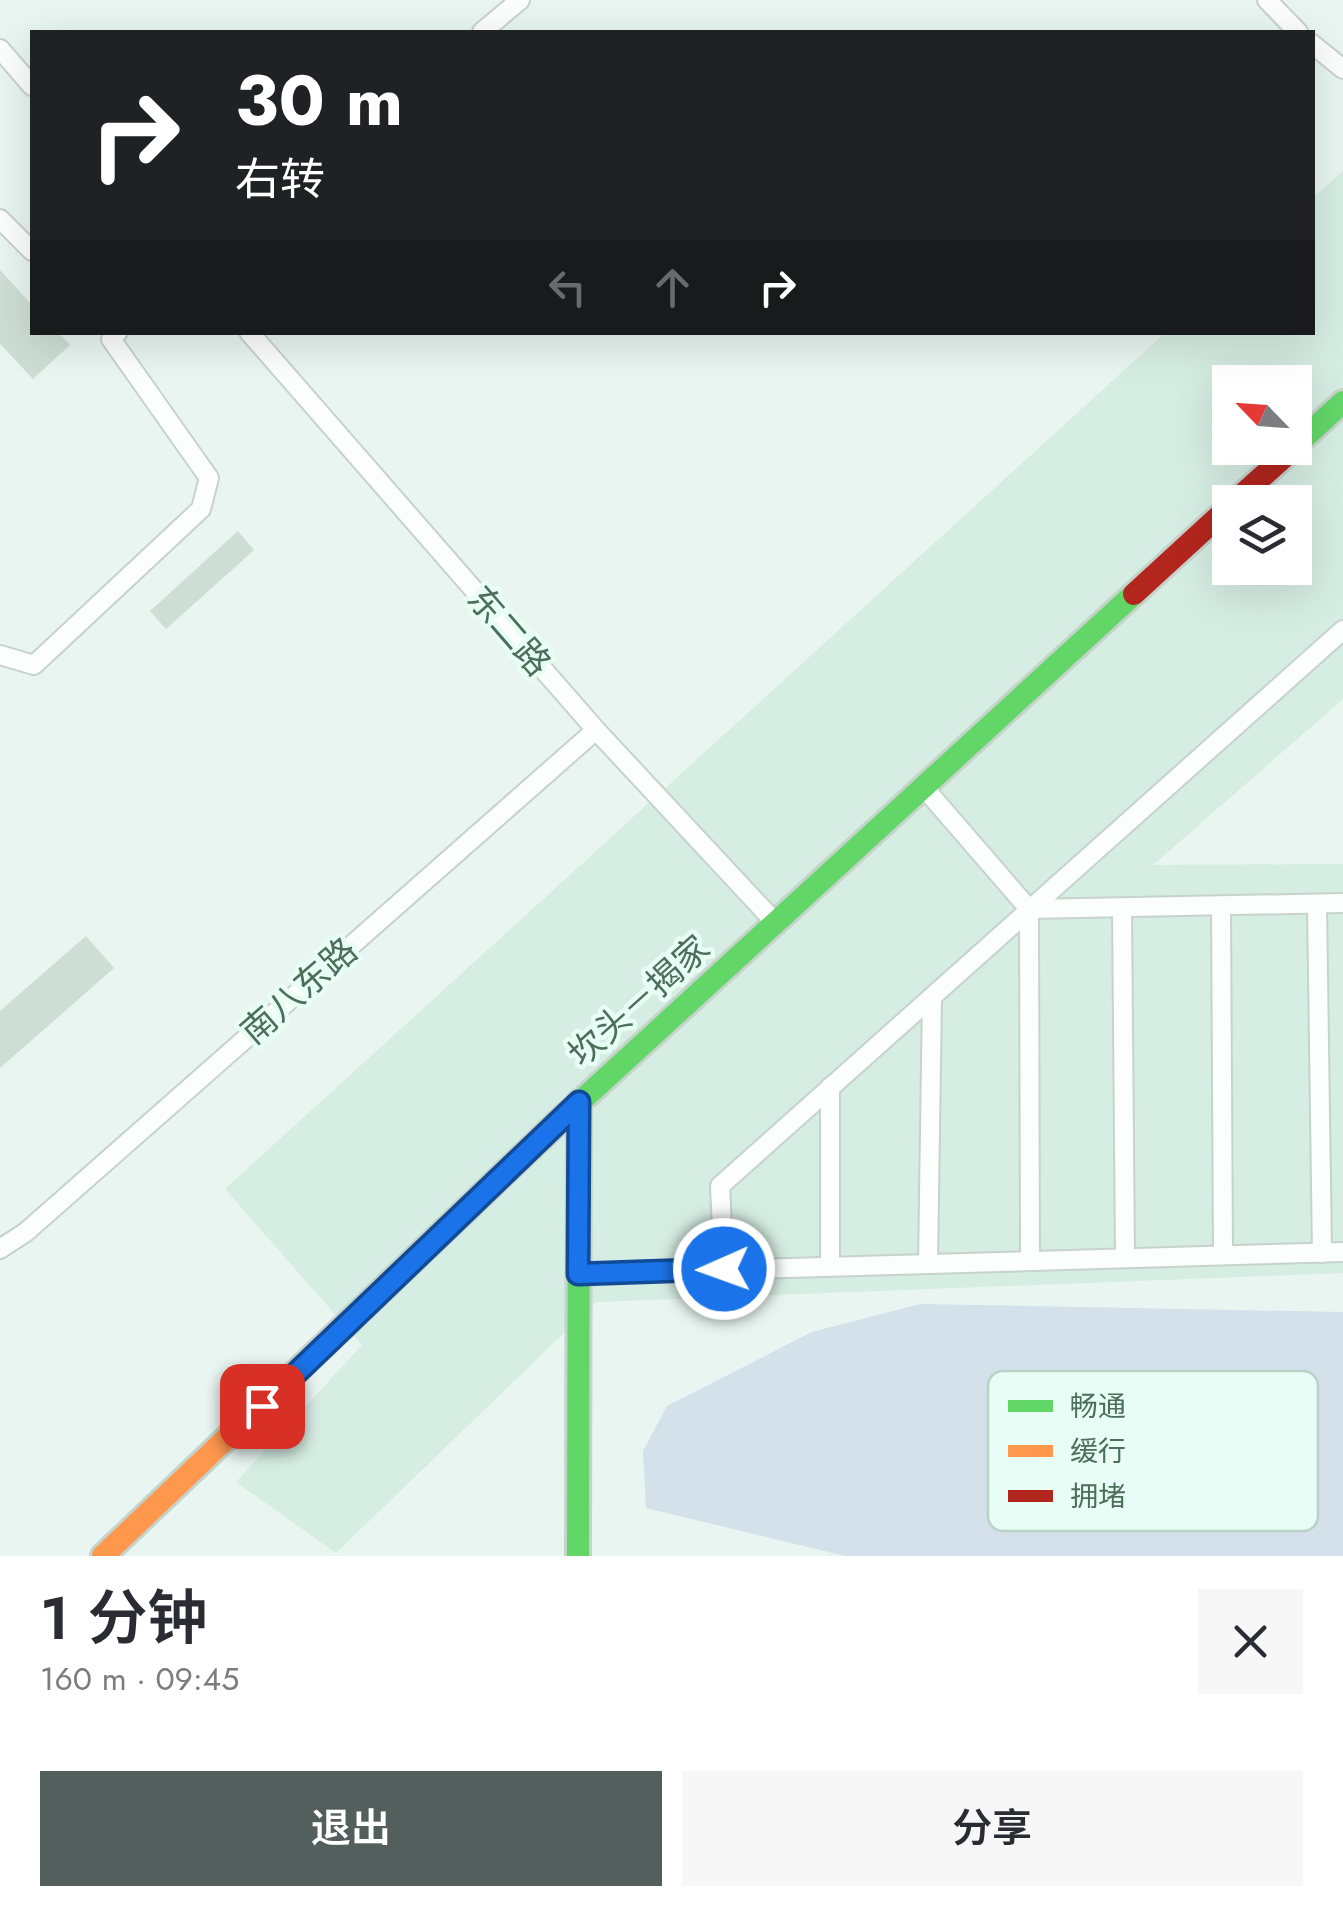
<!DOCTYPE html>
<html lang="zh">
<meta charset="utf-8">
<style>
:root{--surface:#fff;--page:#f7f7f7;--text:#2b2b33;--muted:#7c7c81;--accent:#525f5c}
body{margin:0;font-family:Jost,"Noto Sans SC",sans-serif;background:var(--page);color:var(--text);height:100vh;display:flex;flex-direction:column;font-size:38px;white-space:nowrap}
*{box-sizing:border-box;margin:0}
p{font-size:32px;color:var(--muted)}
.icon{flex:none;width:55px;height:55px;fill:none;stroke:currentColor;stroke-width:2;stroke-linecap:round;stroke-linejoin:round}
.map{position:relative;height:1556px;overflow:hidden}
.details{display:flex;flex-direction:column;background:var(--surface);flex:1}
.details>*{flex:none}
.banner{position:absolute;left:30px;top:30px;width:1285px;height:305px;border-radius:0px;box-shadow:0 10px 40px #0002;background:#202124;color:#fff;overflow:hidden}
.needle{width:65px;rotate:295deg}
.tools{position:absolute;left:1212px;top:365px;display:grid;gap:20px}
.tools a{display:grid;place-items:center;width:100px;height:100px;border-radius:0px;background:var(--surface);box-shadow:0 10px 40px #0002;font-size:50px}
.pin{position:absolute;display:grid;place-items:center;width:85px;height:85px;color:#fff;margin:-42px;border-radius:20px;box-shadow:0 5px 15px #0006}
.me{position:absolute;width:110px;margin:-55px;rotate:268deg;stroke-linejoin:round;filter:drop-shadow(0 0 8px #0008)}
.turn{display:flex;align-items:center;gap:35px;height:210px;padding:0 40px;font-size:45px}
.turn .icon{width:130px;height:130px;stroke-width:2.5}
.turn b{display:block;font-size:70px;line-height:85px}
.lanes{display:flex;align-items:center;height:95px;padding:0 40px;background:#0003;justify-content:center;gap:50px;direction:ltr}
.lanes .off{opacity:.35}
.round{display:grid;place-items:center;flex:none;width:105px;height:105px;border-radius:0px;background:var(--page)}
.summary{display:flex;align-items:center;justify-content:space-between;height:170px;padding:0 40px}
h1{font-size:60px;font-weight:600;line-height:75px}
.cta{display:flex;gap:20px;margin-top:auto;padding:20px 40px}
.cta a{flex:1;height:115px;border-radius:0px;background:var(--accent);color:#fff;font-size:40px;font-weight:600;line-height:115px;text-align:center}
.cta a+a{background:var(--page);color:var(--text)}
.map>svg:first-child{display:block}
</style>
<div class="map">
<svg width="1343" height="1556" viewBox="0 0 1343 1556">
<rect width="100%" height="100%" fill="#e8f5f0"/>
<path fill="#d6ede3" fill-rule="evenodd" d="M1343 171V699L1153 865 1343 864V1273L596 1302 336 1553 236 1482 362 1345 225 1189 1165 333 1312 332 1313 198ZM1230 382H1295V448H1230ZM1230 502H1295V568H1230Z"/>
<path fill="#d4e1ea" d="M920 1304 1343 1312V1556H845L646 1508 643 1451 667 1406 812 1332Z"/>
<g fill="#ceded5">
<path d="M0 270 32 305V332H58L70 345 33 379 0 344Z"/>
<path d="M238 531 254 550 166 629 150 611Z"/>
<path d="M86 936 114 968 0 1068V1011Z"/>
</g>
<g fill="none" stroke-linecap="round" stroke-linejoin="round">
<g stroke="#c6d3cd" stroke-width="22">
<g id="lane">
<path d="M1267 0 1298 32"/>
<path d="M482 32 520 0"/>
<path d="M1312 44 1343 69"/>
<path d="M0 49 32 86"/>
<path d="M0 219 32 251"/>
<path d="M249 332 596 730 771 918"/>
<path d="M0 655 34 665 201 509 209 478 111 339 118 332"/>
<path d="M927 791 1029 909 1343 903"/>
<path d="M1317 904 1322 1253"/>
<path d="M1221 906 1223 1254"/>
<path d="M1029 909 1030 1260"/>
<path d="M1122 909 1125 1257"/>
<path d="M0 1249 26 1232 596 730"/>
<path d="M928 1263 932 997"/>
<path d="M830 1266V1087"/>
<path d="M724 1269 720 1186 1343 630"/>
<path d="M583 1274 1343 1252"/>
</g>
</g>
<g stroke="#c5d3cb" stroke-width="28">
<g id="fast">
<path d="M1295 446 1343 402"/>
<path d="M557 1123 1134 594"/>
<path d="M578 1556 579 1102"/>
</g>
</g>
<g stroke="#c5d3cb" stroke-width="28">
<path id="slow" d="M103 1556 557 1123"/>
</g>
<g stroke="#c5d3cb" stroke-width="28">
<g id="jam">
<path d="M1234 502 1294 448"/>
<path d="M1134 594 1230 506"/>
</g>
</g>
<use href="#lane" stroke="#fcfefd" stroke-width="18"/>
<use href="#fast" stroke="#63d668" stroke-width="22"/>
<use href="#slow" stroke="#ff974d" stroke-width="22"/>
<use href="#jam" stroke="#b3261e" stroke-width="22"/>
</g>
<g fill="none" stroke-linecap="round" stroke-linejoin="round">
<g stroke="#114b97" stroke-width="25">
<path id="route" d="M262 1406 579 1102 578 1274 724 1269"/>
</g>
<use href="#route" stroke="#1a73e8" stroke-width="18"/>
</g>
<g text-anchor="middle" dominant-baseline="central" stroke-width="9" stroke-linejoin="round" paint-order="stroke">
<g font-size="35" fill="#4b6f59" stroke="#e8fdf5">
<text transform="translate(509 631) rotate(49)">东二路</text>
<text transform="translate(299 991) rotate(-41)">南八东路</text>
<text transform="translate(639 1001) rotate(-42)">坎头－揭家</text>
</g>
</g>
<rect x="988" y="1371" width="330" height="160" rx="15" fill="#e8fdf5" stroke="#b9d2c6" stroke-width="2.5"/>
<rect x="1008" y="1400" width="45" height="12" fill="#63d668"/>
<rect x="1008" y="1445" width="45" height="12" fill="#ff974d"/>
<rect x="1008" y="1490" width="45" height="12" fill="#b3261e"/>
<g font-size="28" fill="#4b6f59">
<text x="1070" y="1416">畅通</text>
<text x="1070" y="1461">缓行</text>
<text x="1070" y="1506">拥堵</text>
</g>
</svg>
<div class="tools">
<a><svg class="needle" viewBox="-14 -14 28 28"><path d="M0-13l5 13h-10z" fill="#e53935"/><path d="M0 13l5-13h-10z" fill="#7c7c81"/></svg></a>
<a><svg class="icon" aria-label="layers" viewBox="0 0 24 24"><path d="M12 4l9 5-9 5-9-5zM3 14l9 5 9-5"/></svg></a>
</div>
<div class="pin" style="left:262px;top:1406px;background:#d93025"><svg class="icon" aria-label="arrive" viewBox="0 0 24 24"><path d="M6 21V4h12l-3 4 3 4H6"/></svg></div>
<svg class="me" style="left:724px;top:1269px" viewBox="-20 -20 40 40"><circle r="17" fill="#1a73e8" stroke="#fff" stroke-width="3"/><path d="M0-11L8 9 0 5-8 9z" fill="#fff"/></svg>
<div class="banner">
<div class="turn"><svg class="icon" aria-label="right" viewBox="0 0 24 24"><path d="M7 20v-9h11M14 6l5 5-5 5"/></svg><div><b>30 m</b>右转</div></div>
<div class="lanes"><svg class="icon off" aria-label="left" viewBox="0 0 24 24"><path d="M17 20v-9H6M10 6l-5 5 5 5"/></svg><svg class="icon off" aria-label="ahead" viewBox="0 0 24 24"><path d="M12 20V5M6 11l6-6 6 6"/></svg><svg class="icon" aria-label="right" viewBox="0 0 24 24"><path d="M7 20v-9h11M14 6l5 5-5 5"/></svg></div>
</div>
</div>
<section class="details">
<div class="summary"><div><h1>1 分钟</h1><p>160 m · 09:45</p></div><a class="round"><svg class="icon" aria-label="close" viewBox="0 0 24 24"><path d="M6 6l12 12M18 6L6 18"/></svg></a></div>
<div class="cta"><a>退出</a><a>分享</a></div>
</section>
